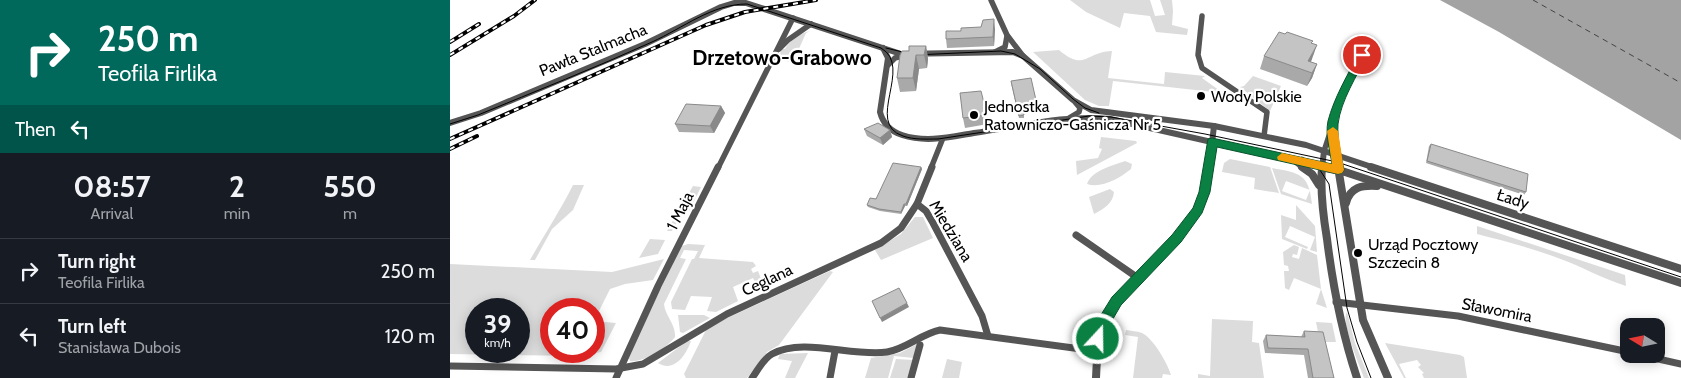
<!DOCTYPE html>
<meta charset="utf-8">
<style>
:root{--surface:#171b24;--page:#242831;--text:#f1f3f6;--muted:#9ea1a6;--line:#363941}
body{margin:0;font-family:Cabin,sans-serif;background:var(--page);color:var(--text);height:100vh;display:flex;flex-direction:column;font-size:19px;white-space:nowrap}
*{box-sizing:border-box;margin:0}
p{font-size:16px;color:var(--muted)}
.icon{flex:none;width:28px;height:28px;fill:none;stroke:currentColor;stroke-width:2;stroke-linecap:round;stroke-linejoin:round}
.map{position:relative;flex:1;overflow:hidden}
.panel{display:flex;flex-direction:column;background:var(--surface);width:450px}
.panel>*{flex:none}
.guide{background:#00695c;color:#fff;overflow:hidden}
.needle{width:32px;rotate:280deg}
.fabs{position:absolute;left:1170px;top:318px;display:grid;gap:10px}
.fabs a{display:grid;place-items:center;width:45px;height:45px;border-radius:10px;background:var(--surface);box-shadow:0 2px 12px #0003;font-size:25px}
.speed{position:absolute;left:15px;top:298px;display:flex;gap:10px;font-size:25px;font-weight:700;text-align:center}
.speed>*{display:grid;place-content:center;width:65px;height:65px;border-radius:50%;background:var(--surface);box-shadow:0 2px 12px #0003;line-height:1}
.speed small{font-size:12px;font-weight:400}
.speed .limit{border:8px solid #d22;background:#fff;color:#111}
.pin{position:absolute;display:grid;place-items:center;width:42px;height:42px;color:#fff;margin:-21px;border:2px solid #fff;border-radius:50%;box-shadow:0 1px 5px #0007}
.me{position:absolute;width:55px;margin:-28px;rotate:21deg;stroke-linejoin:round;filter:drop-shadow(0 0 4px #0008)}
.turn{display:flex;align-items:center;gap:18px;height:105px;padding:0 15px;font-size:22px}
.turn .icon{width:65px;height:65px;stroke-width:2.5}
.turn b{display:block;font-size:35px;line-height:42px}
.then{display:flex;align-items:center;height:48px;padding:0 15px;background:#0003;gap:10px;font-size:19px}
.eta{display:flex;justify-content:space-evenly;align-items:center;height:85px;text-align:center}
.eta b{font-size:30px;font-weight:700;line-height:35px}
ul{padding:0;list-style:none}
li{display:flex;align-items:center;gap:15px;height:65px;padding:0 15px;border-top:1px solid var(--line)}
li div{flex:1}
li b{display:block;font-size:19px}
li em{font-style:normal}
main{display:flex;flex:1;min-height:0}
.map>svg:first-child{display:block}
</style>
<main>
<section class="panel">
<div class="guide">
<div class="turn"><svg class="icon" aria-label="right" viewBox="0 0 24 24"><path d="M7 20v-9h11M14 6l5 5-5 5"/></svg><div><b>250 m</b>Teofila Firlika</div></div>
<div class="then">Then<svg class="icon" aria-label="left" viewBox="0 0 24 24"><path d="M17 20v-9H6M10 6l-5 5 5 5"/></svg></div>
</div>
<div class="eta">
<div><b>08:57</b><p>Arrival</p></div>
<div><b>2</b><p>min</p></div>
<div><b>550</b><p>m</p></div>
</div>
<ul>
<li><svg class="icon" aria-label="right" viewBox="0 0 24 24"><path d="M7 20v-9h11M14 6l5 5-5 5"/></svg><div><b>Turn right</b><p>Teofila Firlika</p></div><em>250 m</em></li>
<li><svg class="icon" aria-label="left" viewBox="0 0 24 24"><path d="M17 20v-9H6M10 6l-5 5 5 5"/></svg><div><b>Turn left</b><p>Stanisława Dubois</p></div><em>120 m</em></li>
</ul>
</section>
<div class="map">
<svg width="1231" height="378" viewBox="0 0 1231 378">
<rect width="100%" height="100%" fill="#fff"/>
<g fill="#dcdcdc" fill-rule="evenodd">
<path d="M620 0H700L705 16 715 15 710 0H722L723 11 722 25 738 29 737 35 706 32 700 16 674 13 670 28 636 12Z"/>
<path d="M360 31 356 33 343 62 327 60 332 49H335C340 40 350 33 360 31Z"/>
<path d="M609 50C635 72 635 52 662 51L658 78 714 84 715 72 755 76 752 78 773 93 663 81 659 106H649L635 100 583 52Z"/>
<path d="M803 76 831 86 820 111 790 87 794 86Z"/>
<path d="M651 137 686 141 687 143 627 175 626 161 648 158 652 149 649 148Z"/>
<path d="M780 159 820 167 829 193 804 189 805 178 772 172 774 163Z"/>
<path d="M675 161 682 164 681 169C670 178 651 189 637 184 642 170 662 166 675 161Z"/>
<path d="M822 168C850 173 859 174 862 204L831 194ZM836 181 860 190 856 200 832 191Z"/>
<path d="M123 185H134L123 210 102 229 85 260H80C94 235 110 211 123 185Z"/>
<path d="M243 186 251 187 239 211H233L222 231H217Z"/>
<path d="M660 189 664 192C663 203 654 209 644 214L639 197Z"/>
<path d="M846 205 865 226 867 252 860 250 865 237 840 226 835 237 858 247 857 249 832 239 831 215 846 220Z"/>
<path d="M465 217H473L483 238 431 260 425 250 451 234Z"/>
<path d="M1027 226 1175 275 1176 286C1153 279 1131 266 1108 258 1082 248 1054 241 1027 234Z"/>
<path d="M200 239 215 240 208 254 189 258Z"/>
<path d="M238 244 255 245 249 258 303 262 306 266 301 269 303 273 308 271 315 289 309 291 303 278 283 287 288 301 266 312 257 311 262 297 241 296 235 310 222 309 221 302 242 259H244L248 251 234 250 230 258 236 259 214 304C215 316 226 324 225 337 217 348 193 363 180 361L179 358 207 296 232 246Z"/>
<path d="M844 245 849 247 847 255 843 254 842 257 849 259 852 248 867 255 871 289 877 308 866 304 871 289 844 278 839 290 835 288 834 271H839L838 266 834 265 833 252Z"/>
<path d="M214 259 203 280 175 284 160 289 144 321 166 323 151 352 130 356 0 354V264L162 272ZM26 309H69V351H26ZM101 309H144V351H101Z"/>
<path d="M380 271 383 272 329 345 317 352 297 378H236L234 374 256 330 275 319Z"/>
<path d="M897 312 905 343 919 378H914C910 366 890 321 897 312Z"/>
<path d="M228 315H254L260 318 233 333 230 332Z"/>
<path d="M762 319 803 321 802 342 809 343 814 378H748V374L760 376Z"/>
<path d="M866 322 882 323 886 342H870Z"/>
<path d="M676 330C681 331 687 331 692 333 703 338 718 364 721 375L713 374 712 378H683L688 337 675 335Z"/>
<path d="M237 341H241C236 355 224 373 208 363Z"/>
<path d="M935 343 1010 355 1014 357 1017 378H974L972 374 974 373 968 367 971 365 967 360 949 364 956 378H954Z"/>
<path d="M467 344 464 358 444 356 438 378H415L421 358 450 353Z"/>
<path d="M358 353 345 378H335L342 361 328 359 330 354Z"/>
<path d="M446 359 463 360 458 378H440Z"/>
<path d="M497 359 512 362 509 378H492Z"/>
</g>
<path fill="#a3a3a3" d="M990 0H1231V140L1049 32Z"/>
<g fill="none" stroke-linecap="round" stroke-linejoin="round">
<path stroke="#444" stroke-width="1" stroke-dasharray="5.5 4.5" stroke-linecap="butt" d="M1083 0 1231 83"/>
<g stroke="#555" stroke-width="5.5">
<path d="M541 0 557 35 573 56"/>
<path d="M752 16 748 55 752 68 817 112 814 136"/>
<path d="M329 49 338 40 361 24"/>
<path d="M545 52 555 47 557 36"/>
<path d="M437 66 445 58 455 55"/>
<path d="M619 118 629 112 630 108 625 102"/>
<path d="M883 128 886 155"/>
<path d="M874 151 892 96 917 47"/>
<path d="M268 168 343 18"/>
<path d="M481 168 493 138"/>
</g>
<g stroke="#555" stroke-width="7">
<path d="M482 167 467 204 476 211 483 223 532 316 538 336"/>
<path d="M626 235 688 278"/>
<path d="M886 302 1008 316 1179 352"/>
<path d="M1186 354 1231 364"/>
<path d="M0 366 166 369 193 364 277 314 431 243 451 228 467 204"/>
<path d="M166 378 208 286 268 167"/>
<path d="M302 378C308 370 313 359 322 354 353 337 402 357 437 352 456 349 471 334 490 330L646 351"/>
<path d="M380 378 385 351"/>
<path d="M461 378 470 345"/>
</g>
<g stroke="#555" stroke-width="6">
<path d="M433 48 438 58 430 112C433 124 440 131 452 135 476 143 500 137 524 133 568 127 615 114 660 119L877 168"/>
<path d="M0 123 31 113 195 44 271 7 284 3H296L451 54 563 52 573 56 623 100 641 110 764 126 856 145 925 168"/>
<path d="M886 155 888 168"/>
<path d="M846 162 854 168"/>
<path d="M759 168 764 126"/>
<path d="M872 168 874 151"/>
</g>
<g stroke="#555" stroke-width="8">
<path d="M852 167 862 174 869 185"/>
<path d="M871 167 895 172 1231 283"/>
<path d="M872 167C870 191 873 215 877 239 883 287 892 333 907 378"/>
<path d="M888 167 913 320 938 378"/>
<path d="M921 167 1231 269"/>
<path d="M896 203C900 187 912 185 927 186"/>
<path d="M646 378C647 359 647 339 655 322 677 276 726 252 749 207 756 195 758 180 759 167"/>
</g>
<g stroke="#000" stroke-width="1">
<path d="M436 48 465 55 551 51 565 54 590 69 623 99 635 108 649 113"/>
<path d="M0 124 28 115C86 91 145 68 202 42 233 28 262 4 297 4L431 48C464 67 414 123 453 136 464 140 477 139 488 139L639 116 661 117 755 134 887 162 1231 277"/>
<path d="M852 157 868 167 879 184 897 308 907 342 921 378"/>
</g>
<g stroke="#000" stroke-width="4">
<g id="rail">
<path d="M0 42 29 24"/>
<path d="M0 55 64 16 85 0"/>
<path d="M0 139 256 25 295 12 366 0"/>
<path d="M0 149 27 136"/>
</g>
</g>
<use href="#rail" stroke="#fff" stroke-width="2" stroke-dasharray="5" stroke-linecap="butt"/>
</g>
<g fill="#a9a9a9">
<path d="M545 29 544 46 497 48 496 39Z"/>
<path d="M862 44V59L861 62 867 64 862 78 857 86 810 69 814 56Z"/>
<path d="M476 46 478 59 477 68 469 69 466 91 450 92 447 78 459 51Z"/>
<path d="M561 83 588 109 589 111 574 113V118H569Z"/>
<path d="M271 106 275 113 264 133 229 132 225 124Z"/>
<path d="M537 115 538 124 515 128 513 118Z"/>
<path d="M414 129 440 130 442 137 433 145 417 136Z"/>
<path d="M981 144 1076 192 1074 195 976 163 979 146Z"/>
<path d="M471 167 472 169 457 206H455L451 214 430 211 418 207 417 205Z"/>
<path d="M854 331 884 378H858L854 355 815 353 813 341 816 335 851 337Z"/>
</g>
<g fill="#898989">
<path d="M544 19 545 29 544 46 543 37Z"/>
<path d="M867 45 862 59 856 70 858 61Z"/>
<path d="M476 46 478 59 477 68 474 55Z"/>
<path d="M466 55 469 69 466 91 463 78Z"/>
<path d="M867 64 862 78 857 86 862 73Z"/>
<path d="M271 106 275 113 264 133 260 126Z"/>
<path d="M440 130 442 137 433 145 430 138Z"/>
<path d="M471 167 472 169 457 206 456 204Z"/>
<path d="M454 204 455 206 451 214V212Z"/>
<path d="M457 303 459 307 432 322 430 318Z"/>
</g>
<g fill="#c4c4c4" stroke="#898989">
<path d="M544 19 543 37 496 39V31H511V28L531 27 533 20Z"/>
<path d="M829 32 835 34 837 32 863 41 861 43 867 45 858 61 867 64 862 73 814 56Z"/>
<path d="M459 46H476L474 55H466L463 78H447L450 55 452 51H459Z"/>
<path d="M581 78 588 109 573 111 574 115 569 116 561 81Z"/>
<path d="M531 91 537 115 513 118 510 93Z"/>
<path d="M236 104 271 106 260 126 225 124Z"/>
<path d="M428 123 440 130 430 138 414 129Z"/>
<path d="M981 144 1078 174 1076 192 977 161Z"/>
<path d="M443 163 471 167 456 204H454L451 212 429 209 417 205 420 198 426 199Z"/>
<path d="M449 288 457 303 430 318 422 301Z"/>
<path d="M854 331 873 332 884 378H863L858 349 818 348 816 335 855 337Z"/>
</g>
<path fill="#0b8043" stroke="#07532c" d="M912 52 917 55C907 76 891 100 888 124 887 139 891 155 894 170L892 173 888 174 767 147 760 192 752 213 731 242 671 305 660 324 653 343 648 345 644 343 642 339 649 318 662 297 722 235 743 208 749 192 758 139 762 138 882 164C880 151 875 135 878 121 884 98 897 76 908 55Z"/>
<path fill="#f59e0b" d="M883 127 888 131 894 170 892 173 888 174 828 160 827 157 832 153 882 164 877 131Z"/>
<g fill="#000" stroke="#fff" stroke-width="2">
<circle cx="751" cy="96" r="5"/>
<circle cx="524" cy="115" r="5"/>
<circle cx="908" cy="253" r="5"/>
</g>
<g text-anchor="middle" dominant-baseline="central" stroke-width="4.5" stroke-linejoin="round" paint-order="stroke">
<g font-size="16" fill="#000" stroke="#fff">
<text transform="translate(143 50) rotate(-22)">Pawła Stalmacha</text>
<text transform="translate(1063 199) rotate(18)">Łady</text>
<text transform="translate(230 211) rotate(-63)">1 Maja</text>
<text transform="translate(501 231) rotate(59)">Miedziana</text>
<text transform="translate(317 280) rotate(-25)">Ceglana</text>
<text transform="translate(1047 310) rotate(11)">Sławomira</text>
</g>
<g font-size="16" fill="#000" stroke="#fff" text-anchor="start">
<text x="761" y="96">Wody Polskie</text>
<text x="534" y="106">Jednostka<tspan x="534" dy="18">Ratowniczo-Gaśnicza Nr 5</tspan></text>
<text x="918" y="244">Urząd Pocztowy<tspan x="918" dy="18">Szczecin 8</tspan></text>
</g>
<g font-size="21" font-weight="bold" fill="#000" stroke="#fff">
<text x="332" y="57">Drzetowo-Grabowo</text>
</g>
</g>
</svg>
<div class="fabs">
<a><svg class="needle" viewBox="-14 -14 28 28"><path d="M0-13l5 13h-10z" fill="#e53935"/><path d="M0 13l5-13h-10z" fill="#9ea1a6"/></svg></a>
</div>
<div class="speed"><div>39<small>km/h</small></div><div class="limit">40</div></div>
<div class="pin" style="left:912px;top:55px;background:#d93025"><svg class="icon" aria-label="arrive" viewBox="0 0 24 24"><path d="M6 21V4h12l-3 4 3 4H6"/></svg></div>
<svg class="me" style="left:648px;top:339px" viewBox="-20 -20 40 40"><circle r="17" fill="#0b8043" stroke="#fff" stroke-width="3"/><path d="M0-11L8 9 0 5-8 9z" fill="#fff"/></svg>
</div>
</main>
